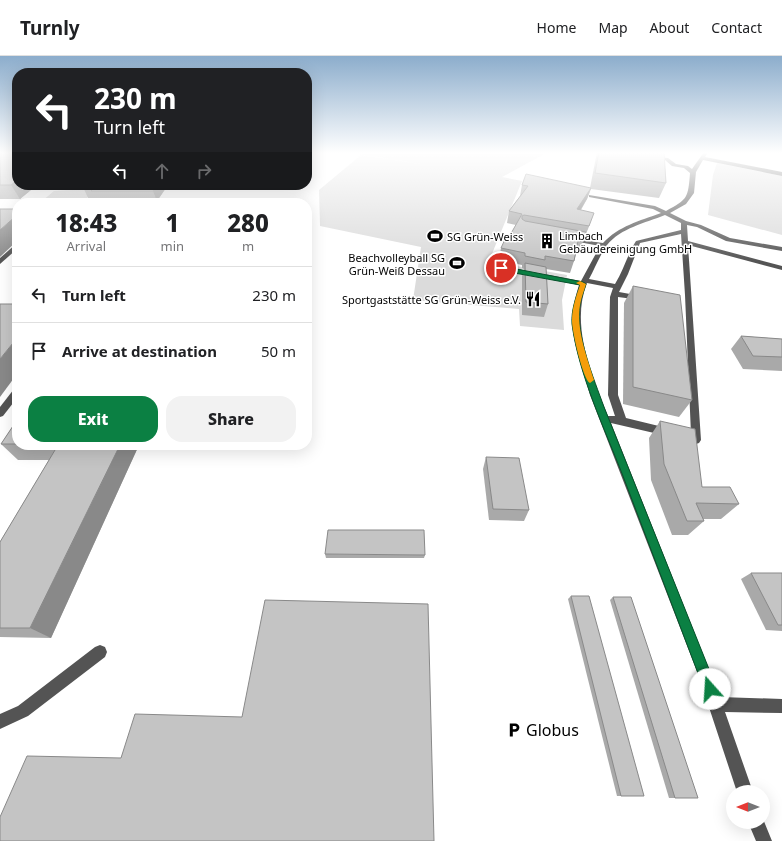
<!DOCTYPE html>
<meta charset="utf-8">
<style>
:root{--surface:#fff;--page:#f2f2f2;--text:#202124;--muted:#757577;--line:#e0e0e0;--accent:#0b8043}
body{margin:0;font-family:"Noto Sans",sans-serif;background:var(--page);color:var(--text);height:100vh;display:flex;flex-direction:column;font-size:15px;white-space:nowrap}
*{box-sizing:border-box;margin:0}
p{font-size:13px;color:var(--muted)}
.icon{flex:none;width:22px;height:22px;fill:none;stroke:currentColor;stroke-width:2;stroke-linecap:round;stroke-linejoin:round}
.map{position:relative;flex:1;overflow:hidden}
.panel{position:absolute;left:12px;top:142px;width:300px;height:252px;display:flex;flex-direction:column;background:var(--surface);border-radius:16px;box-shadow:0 4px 16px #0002}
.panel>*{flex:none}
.banner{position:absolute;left:12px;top:12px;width:300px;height:122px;border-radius:16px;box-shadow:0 4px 16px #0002;background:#202124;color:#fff;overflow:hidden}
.needle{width:26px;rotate:270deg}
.controls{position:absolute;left:726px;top:729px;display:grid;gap:8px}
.controls a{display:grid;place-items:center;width:44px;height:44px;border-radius:50%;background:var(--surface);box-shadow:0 4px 16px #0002;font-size:20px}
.pin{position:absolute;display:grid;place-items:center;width:34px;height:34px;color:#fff;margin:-17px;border:2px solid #fff;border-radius:50%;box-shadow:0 1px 4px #0007}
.me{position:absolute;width:44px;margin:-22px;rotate:341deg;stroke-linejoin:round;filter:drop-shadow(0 0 3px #0008)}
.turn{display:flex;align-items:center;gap:14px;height:84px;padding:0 16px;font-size:18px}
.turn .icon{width:52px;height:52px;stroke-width:2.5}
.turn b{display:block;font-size:28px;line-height:34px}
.lanes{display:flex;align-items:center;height:38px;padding:0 16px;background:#0003;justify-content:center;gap:20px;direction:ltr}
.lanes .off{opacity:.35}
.eta{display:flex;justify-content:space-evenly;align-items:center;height:68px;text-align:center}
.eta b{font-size:24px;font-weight:800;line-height:28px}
.action{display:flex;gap:8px;margin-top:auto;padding:8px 16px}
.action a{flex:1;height:46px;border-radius:16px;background:var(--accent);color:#fff;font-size:16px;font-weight:800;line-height:46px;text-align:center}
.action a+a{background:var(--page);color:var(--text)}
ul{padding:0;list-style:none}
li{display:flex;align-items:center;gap:12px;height:56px;padding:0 16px;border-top:1px solid var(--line)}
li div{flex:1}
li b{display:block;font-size:15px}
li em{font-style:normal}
header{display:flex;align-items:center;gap:24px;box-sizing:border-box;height:56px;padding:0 20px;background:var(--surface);border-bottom:1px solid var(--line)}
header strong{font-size:19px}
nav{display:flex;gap:22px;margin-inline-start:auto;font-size:14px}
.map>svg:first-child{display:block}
</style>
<header>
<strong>Turnly</strong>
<nav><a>Home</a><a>Map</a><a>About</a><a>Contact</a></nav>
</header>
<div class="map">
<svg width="782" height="785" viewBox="0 0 782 785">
<rect width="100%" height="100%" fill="#fff"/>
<g fill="#dbdbdb">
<path d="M345 96H548L502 121 522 125 489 205 567 219 562 244 564 274 520 270 519 253 413 244 421 191 320 170 319 134 361 99 427 109Z"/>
<path d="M717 107 782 120V179L708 159 713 119Z"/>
<path d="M76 129H169L168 130H98L84 145H42L54 135 71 134Z"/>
</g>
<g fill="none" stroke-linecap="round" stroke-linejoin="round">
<g fill="#545454" fill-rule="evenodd">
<path d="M704 96H708L705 101 782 116V120L703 104 696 116 694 137 686 148 670 157 686 165 701 169 730 182 782 191V195L726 185 697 171 687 169 688 185 782 210V214L688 189 701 384 699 387 696 388 681 383 679 380 681 377 684 376 691 378 685 239 681 178 640 187 628 218 619 236 641 240 645 242 641 244 618 241V339L626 362 667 372 670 373 672 376 670 379 667 380 611 367 720 641 782 643V657L725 656 753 736H737L698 618 590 339C584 317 573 289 572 266 572 253 575 242 579 229L501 214 498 212 501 210 581 225 600 190 568 184V182L603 187C619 170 639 165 661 157L653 153 589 141V139L655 150 666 155C688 143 688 142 690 117L684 112 672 110 665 104 649 101 651 100 668 102 676 108 688 110 692 113ZM665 159 681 167V174L636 185C627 199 624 214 615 228L589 223C595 212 600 199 607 189 621 172 645 167 665 159ZM587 227 613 232 610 241 608 339 615 360H608C592 319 570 270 587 227Z"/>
<path d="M17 187V193L0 208V202Z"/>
<path d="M17 332V342L3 360 0 361V351L14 333Z"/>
<path d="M100 589 105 591 107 596 105 601 28 660 0 673V658L18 650 95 591Z"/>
<path d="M763 763 772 785H756L748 766H763Z"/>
</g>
</g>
<g fill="#a9a9a9">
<path d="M0 96H17V129H37L20 143H0Z"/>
<path d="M597 96H664L666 127 659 142 591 133 587 143 581 154 590 168 578 198H576L574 205 570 217 546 213 548 248 544 261 522 259V220L524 213 522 212V209L499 204 501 192 516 169 507 167 509 155 520 140 522 129 590 132Z"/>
<path d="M87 129H168L157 145 96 144 95 142H88L84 133Z"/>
<path d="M633 230 692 344 679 361 623 348 624 247Z"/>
<path d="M741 280 782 283V315L743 313 731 293Z"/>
<path d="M17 364V389H139L51 582 0 581V486L49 404H18L1 388Z"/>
<path d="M660 365 702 431 739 448 721 463H703L704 465 688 479H672L651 424 649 382Z"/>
<path d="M486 401 529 454 524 465 489 464 483 413Z"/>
<path d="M325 498 425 499 424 502H326Z"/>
<path d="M751 517H782V575L766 574 741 523Z"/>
<path d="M571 540 644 740H617L568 543Z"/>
<path d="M613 541 698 742H669L610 544Z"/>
</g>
<g fill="#898989">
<path d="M17 124V129H37L20 143 11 129Z"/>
<path d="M158 129H168L157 145 153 135Z"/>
<path d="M591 132 587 143 574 164 577 153Z"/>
<path d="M17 159V185L0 201V174Z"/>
<path d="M17 282V318L0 341V303Z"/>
<path d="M120 389H139L51 582 30 572Z"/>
</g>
<g fill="#c4c4c4" stroke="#898989">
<path d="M3 96H17V124L11 129H0V98Z"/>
<path d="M599 96H664L666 127 595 117Z"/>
<path d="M526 118 591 132 577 153 594 157 589 170 524 159 522 160V163L525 165 586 176 583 186 578 185 574 205 545 200V204L525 200V197L501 192 506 181H509L522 158 509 155 528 130 522 129Z"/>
<path d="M87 129H158L153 135H91L93 133H84Z"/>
<path d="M0 153H17V159L0 174Z"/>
<path d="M525 207 546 211 548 248 526 246Z"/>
<path d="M633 230 680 239 692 344 633 331Z"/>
<path d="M0 248H17V282L0 303Z"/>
<path d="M741 280 782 283V301L753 300Z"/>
<path d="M17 364V388H1Z"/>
<path d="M660 365 695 373 702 431H730L739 448 696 447 704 465H687L664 408Z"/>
<path d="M58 389H120L30 572H0V486Z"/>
<path d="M486 401 519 402 529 454 493 453Z"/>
<path d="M328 474H424L425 499 325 498Z"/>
<path d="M751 517H782V569H778Z"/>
<path d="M571 540H589L644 740H621Z"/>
<path d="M613 541H631L698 742H675Z"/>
<path d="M265 544 428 548 434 785H0V761L27 700 121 702 135 658 242 661Z"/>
</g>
<linearGradient id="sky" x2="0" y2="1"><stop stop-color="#8cadcc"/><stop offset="0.47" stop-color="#fff"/><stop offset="1" stop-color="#fff" stop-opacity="0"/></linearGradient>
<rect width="782" height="206" fill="url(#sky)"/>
<path fill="#0b8043" stroke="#07532c" d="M501 210 583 226 586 228C584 235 581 242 580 249 575 278 594 323 604 351L717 633 715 638 710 640 706 638 704 633C677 562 650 491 623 420 604 371 579 320 572 268 571 254 576 242 580 229L498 214V212Z"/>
<path fill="#f59e0b" d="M580 225 586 228C584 235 581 242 580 249 576 273 587 301 594 324L590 327C583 324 572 275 572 265 572 252 576 241 580 229L576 227Z"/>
<defs>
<g id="stadium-bare" transform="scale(1.2)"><path d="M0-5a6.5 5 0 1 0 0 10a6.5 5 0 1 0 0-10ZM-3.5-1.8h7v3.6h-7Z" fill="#000" stroke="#fff" stroke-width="2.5" paint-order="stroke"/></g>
<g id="building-bare" transform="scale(1.2)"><path d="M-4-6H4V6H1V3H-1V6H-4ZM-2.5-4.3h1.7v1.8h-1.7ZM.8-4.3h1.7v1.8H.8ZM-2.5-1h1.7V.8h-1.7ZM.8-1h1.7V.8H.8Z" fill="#000" stroke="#fff" stroke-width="2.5" paint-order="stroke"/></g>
<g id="restaurant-bare" transform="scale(1.2)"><path d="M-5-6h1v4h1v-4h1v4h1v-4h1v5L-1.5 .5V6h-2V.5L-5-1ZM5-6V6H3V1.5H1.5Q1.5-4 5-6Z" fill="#000" stroke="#fff" stroke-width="2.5" paint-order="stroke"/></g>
<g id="parking-bare" transform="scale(1.2)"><path d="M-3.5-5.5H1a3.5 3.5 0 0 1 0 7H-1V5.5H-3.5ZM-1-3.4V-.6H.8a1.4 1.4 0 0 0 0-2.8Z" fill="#000" stroke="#fff" stroke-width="2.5" paint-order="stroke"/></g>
</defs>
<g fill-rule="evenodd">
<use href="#stadium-bare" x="435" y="180"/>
<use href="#building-bare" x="547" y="185"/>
<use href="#stadium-bare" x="457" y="207"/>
<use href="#restaurant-bare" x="533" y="243"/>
<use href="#parking-bare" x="514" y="674"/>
</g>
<g text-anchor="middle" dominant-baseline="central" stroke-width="3" stroke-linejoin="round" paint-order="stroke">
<g font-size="11" fill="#000" stroke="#fff" text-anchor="start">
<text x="559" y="179">Limbach<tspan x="559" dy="13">Gebäudereinigung GmbH</tspan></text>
<text x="447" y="180">SG Grün-Weiss</text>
<text x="445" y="201" text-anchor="end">Beachvolleyball SG<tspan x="445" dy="13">Grün-Weiß Dessau</tspan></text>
<text x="521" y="243" text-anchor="end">Sportgaststätte SG Grün-Weiss e.V.</text>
</g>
<g font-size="16" fill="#000" stroke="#fff" text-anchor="start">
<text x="526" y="674">Globus</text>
</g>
</g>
</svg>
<div class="controls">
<a><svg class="needle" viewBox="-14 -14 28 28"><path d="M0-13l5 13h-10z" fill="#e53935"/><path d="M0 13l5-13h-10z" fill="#757577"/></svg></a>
</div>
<div class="pin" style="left:501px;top:212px;background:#d93025"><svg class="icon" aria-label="arrive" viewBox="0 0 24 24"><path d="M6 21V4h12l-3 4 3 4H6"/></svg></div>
<svg class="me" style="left:710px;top:633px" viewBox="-20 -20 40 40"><circle r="19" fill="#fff"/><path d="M0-13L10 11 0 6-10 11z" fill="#0b8043"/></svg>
<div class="banner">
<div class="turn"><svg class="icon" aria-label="left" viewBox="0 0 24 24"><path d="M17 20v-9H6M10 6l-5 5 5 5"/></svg><div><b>230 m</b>Turn left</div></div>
<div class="lanes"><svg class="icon" aria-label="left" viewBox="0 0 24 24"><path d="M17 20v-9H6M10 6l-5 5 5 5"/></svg><svg class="icon off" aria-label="ahead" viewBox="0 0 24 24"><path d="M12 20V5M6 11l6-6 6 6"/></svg><svg class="icon off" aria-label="right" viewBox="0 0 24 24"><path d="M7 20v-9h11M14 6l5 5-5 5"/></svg></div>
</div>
<section class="panel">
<div class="eta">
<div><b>18:43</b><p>Arrival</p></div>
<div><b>1</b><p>min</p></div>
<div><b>280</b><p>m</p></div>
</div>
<ul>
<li><svg class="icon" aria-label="left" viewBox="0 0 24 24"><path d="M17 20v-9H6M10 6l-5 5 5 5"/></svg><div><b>Turn left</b></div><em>230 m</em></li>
<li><svg class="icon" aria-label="arrive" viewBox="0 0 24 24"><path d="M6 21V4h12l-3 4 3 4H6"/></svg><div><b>Arrive at destination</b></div><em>50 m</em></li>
</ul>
<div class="action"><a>Exit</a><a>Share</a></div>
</section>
</div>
